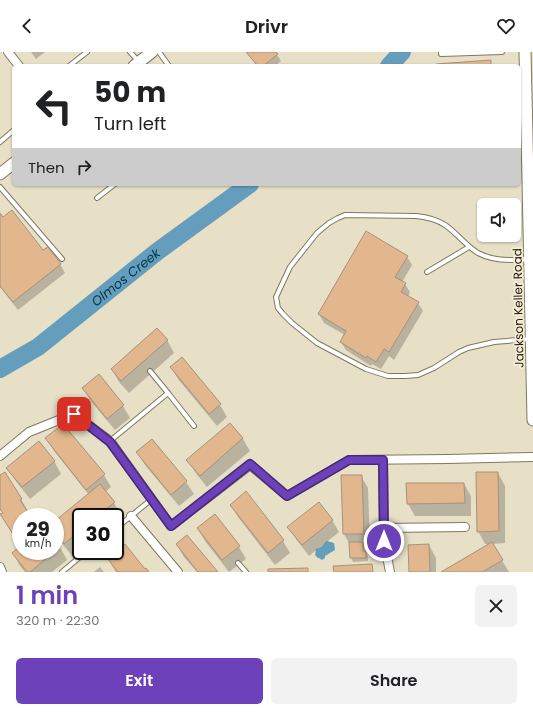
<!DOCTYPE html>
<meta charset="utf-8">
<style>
:root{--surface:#fff;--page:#f2f2f2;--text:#202124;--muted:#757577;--accent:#6c41b9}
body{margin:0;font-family:Poppins,sans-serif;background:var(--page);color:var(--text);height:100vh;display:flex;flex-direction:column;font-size:15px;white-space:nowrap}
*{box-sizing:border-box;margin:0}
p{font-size:13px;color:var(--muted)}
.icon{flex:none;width:22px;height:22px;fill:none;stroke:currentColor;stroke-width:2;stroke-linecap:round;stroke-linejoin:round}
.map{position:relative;height:520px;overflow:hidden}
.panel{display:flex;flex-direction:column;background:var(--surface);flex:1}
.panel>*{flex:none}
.top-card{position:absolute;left:12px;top:12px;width:509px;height:122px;border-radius:6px;box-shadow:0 1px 3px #0004;background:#fff;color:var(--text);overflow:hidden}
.tools{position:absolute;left:477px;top:146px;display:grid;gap:8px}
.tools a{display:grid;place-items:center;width:44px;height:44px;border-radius:6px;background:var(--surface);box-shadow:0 1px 3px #0004;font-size:20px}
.speed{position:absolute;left:12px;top:456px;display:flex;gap:8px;font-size:20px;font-weight:700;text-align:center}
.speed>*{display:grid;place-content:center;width:52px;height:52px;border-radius:50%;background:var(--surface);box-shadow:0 1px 3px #0004;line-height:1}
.speed small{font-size:10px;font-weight:400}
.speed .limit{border:2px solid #111;border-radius:6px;background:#fff;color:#111}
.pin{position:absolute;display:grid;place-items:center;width:34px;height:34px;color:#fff;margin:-17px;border-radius:8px;box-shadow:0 2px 6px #0006}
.me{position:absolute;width:44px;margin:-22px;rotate:0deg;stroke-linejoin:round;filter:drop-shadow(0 0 3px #0008)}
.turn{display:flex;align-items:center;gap:14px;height:84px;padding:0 16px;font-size:18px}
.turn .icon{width:52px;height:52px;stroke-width:2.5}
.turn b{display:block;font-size:28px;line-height:34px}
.then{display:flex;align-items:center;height:38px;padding:0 16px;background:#0003;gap:8px;font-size:15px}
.round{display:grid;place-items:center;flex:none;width:42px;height:42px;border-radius:6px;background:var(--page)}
.summary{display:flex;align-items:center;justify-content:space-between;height:68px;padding:0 16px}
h1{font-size:24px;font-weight:600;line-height:30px;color:var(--accent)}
.cta{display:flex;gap:8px;margin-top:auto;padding:8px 16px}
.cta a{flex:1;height:46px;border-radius:6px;background:var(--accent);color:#fff;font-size:16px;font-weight:600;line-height:46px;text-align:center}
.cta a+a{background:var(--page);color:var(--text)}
header{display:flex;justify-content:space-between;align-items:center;height:52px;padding:0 16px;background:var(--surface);font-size:18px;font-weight:600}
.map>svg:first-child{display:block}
</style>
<header><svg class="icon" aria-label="back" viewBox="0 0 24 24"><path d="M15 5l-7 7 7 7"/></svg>Drivr<svg class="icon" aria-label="heart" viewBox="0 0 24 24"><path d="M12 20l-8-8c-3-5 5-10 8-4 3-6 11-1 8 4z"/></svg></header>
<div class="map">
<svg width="533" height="520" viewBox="0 0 533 520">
<rect width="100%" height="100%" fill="#e7dfc6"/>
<path fill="#659ebc" d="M327 489 334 491 335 498 325 504V506L322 508 319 506H318L315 503 316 497C322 496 323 492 327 489Z"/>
<g fill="#0003">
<path d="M31 0H45L36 7Z"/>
<path d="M246 0H275L281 9 275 14H257Z"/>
<path d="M0 163 43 199 60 212 65 221 18 258 0 235Z"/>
<path d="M407 205 412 213 402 230 405 232 410 240 408 245 418 251 423 259 394 308 389 304 381 317 372 312 371 314 346 298 341 290 345 283 324 271 319 262Z"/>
<path d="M167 288 174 301 129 341 119 330 112 317Z"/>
<path d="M171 315 220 353 227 365 217 374 178 327Z"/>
<path d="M83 336 123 354 130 366 115 378 90 348Z"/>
<path d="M230 372 243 387 250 399 207 435 195 420 188 408Z"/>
<path d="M63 373 104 423 111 435 105 440 114 451 121 463 115 468V465H81V496L72 504 58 486 55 481V471L89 443 54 399 47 387Z"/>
<path d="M152 388 186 430 194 442 179 454 145 413 137 400Z"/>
<path d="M54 409 61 422 30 447 15 428 8 416Z"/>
<path d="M498 421 505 434V491L492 492 509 520H443L491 492H485L478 479Z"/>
<path d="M361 424 368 436 370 494H364L365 500 368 504V509L353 510 351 506 350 493 344 482Z"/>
<path d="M0 425 21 447 28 459 26 460 29 465H21V494L8 475 3 461 0 456Z"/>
<path d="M464 432 471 444V464H415L408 452Z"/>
<path d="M246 441 283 489 290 501 275 513 238 465 231 453Z"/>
<path d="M332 468 339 480 309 504 296 487 289 475Z"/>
<path d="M198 477 239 495 246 507 229 520 205 489Z"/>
<path d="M55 490 60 495 67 508 52 520H25L20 514 13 501 21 494V499H55Z"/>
<path d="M177 493 216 520H197L184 505Z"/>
<path d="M429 493 436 506V520H410Z"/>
<path d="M108 507 147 520H116Z"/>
<path d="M100 515 104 520H94Z"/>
</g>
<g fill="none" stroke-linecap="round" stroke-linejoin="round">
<g stroke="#659ebc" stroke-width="18">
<path d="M389 14 402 0"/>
<path d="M519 100 533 99"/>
<path id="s1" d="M0 317 38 295 158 199 250 132"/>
</g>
</g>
<g fill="#e2b78d" stroke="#a5927f">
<path d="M246 0H276L278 2 263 14H258Z"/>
<path d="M491 8V14H436V12Z"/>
<path d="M12 158 43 198 48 195 61 212 13 250 0 234V161L3 165Z"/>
<path d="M366 179 408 204 395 225 406 231 401 240 419 250 389 300 384 297 376 310 367 304 366 306 340 290 346 279 318 262Z"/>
<path d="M157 276 168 288 121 329 111 317Z"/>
<path d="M182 305 221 352 209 362 170 315Z"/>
<path d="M99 322 124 353 107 367 82 336Z"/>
<path d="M230 371 243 386 200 424 186 408Z"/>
<path d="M63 372 105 422 86 438 45 386Z"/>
<path d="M152 387 187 429 171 443 136 400Z"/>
<path d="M39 389 55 409 22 435 6 416Z"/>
<path d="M5 420 22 447 20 448 31 465H21V485L17 488 0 462 3 461 0 457V423Z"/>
<path d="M476 420H498L499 479 477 480Z"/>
<path d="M341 423H362L364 482H343Z"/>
<path d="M406 431H464L465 451 407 452Z"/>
<path d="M100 432 115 450 96 465H81V478L64 492 55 481V469Z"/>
<path d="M246 439 284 488 268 501 230 453Z"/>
<path d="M319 450 333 468 302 493 287 475Z"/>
<path d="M215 462 240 494 222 508 197 476Z"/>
<path d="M187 483 218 520H198L176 492Z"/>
<path d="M55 488 60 495 30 520H27L12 501 21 493V499H55Z"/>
<path d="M349 490H363V499H366V506H350Z"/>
<path d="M492 490 503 508 482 520H441Z"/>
<path d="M125 492 145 517 146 516 149 520H118L107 506Z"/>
<path d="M429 492 430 520H409L408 493Z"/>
<path d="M372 512 373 520H334L333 514Z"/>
<path d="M308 516V520H268V517Z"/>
</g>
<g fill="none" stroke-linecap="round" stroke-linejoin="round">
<g stroke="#7f7861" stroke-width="6">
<g id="lane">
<path d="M130 0 139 10"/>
<path d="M159 0 169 14"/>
<path d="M441 0V2L502 0"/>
<path d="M69 14 87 0"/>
<path d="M0 90 14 78"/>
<path d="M0 135 62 207"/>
<path d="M97 146 115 132"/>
<path d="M529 207C512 209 493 209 478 201 465 193 457 181 445 173 436 167 426 165 416 164L345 163 338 166 329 171 317 181 290 215 276 245 278 256 283 262 292 271 317 291 366 317 388 324H405L418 323 434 316 459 300 468 296 494 290 530 287"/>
<path d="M427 220 469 195"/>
<path d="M168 341 194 374"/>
<path d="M110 389 168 341 150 319"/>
<path d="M115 477 152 447"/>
<path d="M238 511 246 520"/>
<path d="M62 520 87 499"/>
</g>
</g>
<g stroke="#7f7861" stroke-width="10">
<g id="street">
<path d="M8 0 19 14"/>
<path d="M0 404 29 380 74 362 110 389 171 474 250 413 287 444 349 408 448 407 533 405"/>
<path d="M383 408 384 489 390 520"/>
<path d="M131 464 178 520"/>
<path d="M384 476 465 475"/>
<path d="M0 515 2 520"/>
</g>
</g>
<g stroke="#7f7861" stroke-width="13">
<g id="secondary">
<path d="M525 0 528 128 533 368"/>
<path d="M134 14 152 0"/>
<path d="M0 122 14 111"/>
</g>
</g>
<use href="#lane" stroke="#fff" stroke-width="4"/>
<use href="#street" stroke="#fff" stroke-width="8"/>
<use href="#secondary" stroke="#fff" stroke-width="11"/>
</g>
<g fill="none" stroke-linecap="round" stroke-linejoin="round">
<g stroke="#462a78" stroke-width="10">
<path id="route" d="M74 362 110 390 171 474 250 412 287 444 349 408H383L384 489"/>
</g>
<use href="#route" stroke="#6c41b9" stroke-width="7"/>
</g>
<g text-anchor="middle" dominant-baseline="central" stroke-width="3.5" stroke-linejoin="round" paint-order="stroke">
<g font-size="12" fill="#232016" stroke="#f5ecd3">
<text transform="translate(518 256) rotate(-91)">Jackson Keller Road</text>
</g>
<g font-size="13" font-style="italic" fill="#02364b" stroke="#f5ecd3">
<text stroke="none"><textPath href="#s1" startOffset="156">Olmos Creek</textPath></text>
</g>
</g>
</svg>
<div class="tools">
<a><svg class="icon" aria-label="sound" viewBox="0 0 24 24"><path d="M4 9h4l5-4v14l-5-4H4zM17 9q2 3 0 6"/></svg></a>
</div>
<div class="speed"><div>29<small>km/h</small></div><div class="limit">30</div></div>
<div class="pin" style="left:74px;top:362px;background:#d93025"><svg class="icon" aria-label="arrive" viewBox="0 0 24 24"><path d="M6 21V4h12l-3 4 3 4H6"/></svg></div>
<svg class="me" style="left:384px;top:489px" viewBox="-20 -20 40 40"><circle r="17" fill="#6c41b9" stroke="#fff" stroke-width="3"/><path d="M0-11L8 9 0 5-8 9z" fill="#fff"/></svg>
<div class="top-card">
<div class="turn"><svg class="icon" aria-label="left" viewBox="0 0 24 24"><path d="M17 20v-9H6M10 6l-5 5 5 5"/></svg><div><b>50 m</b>Turn left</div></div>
<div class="then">Then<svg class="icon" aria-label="right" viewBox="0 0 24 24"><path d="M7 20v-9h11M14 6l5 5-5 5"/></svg></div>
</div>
</div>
<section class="panel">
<div class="summary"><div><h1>1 min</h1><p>320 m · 22:30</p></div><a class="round"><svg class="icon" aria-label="close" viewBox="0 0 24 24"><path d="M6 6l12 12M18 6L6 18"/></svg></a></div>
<div class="cta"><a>Exit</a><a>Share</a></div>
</section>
